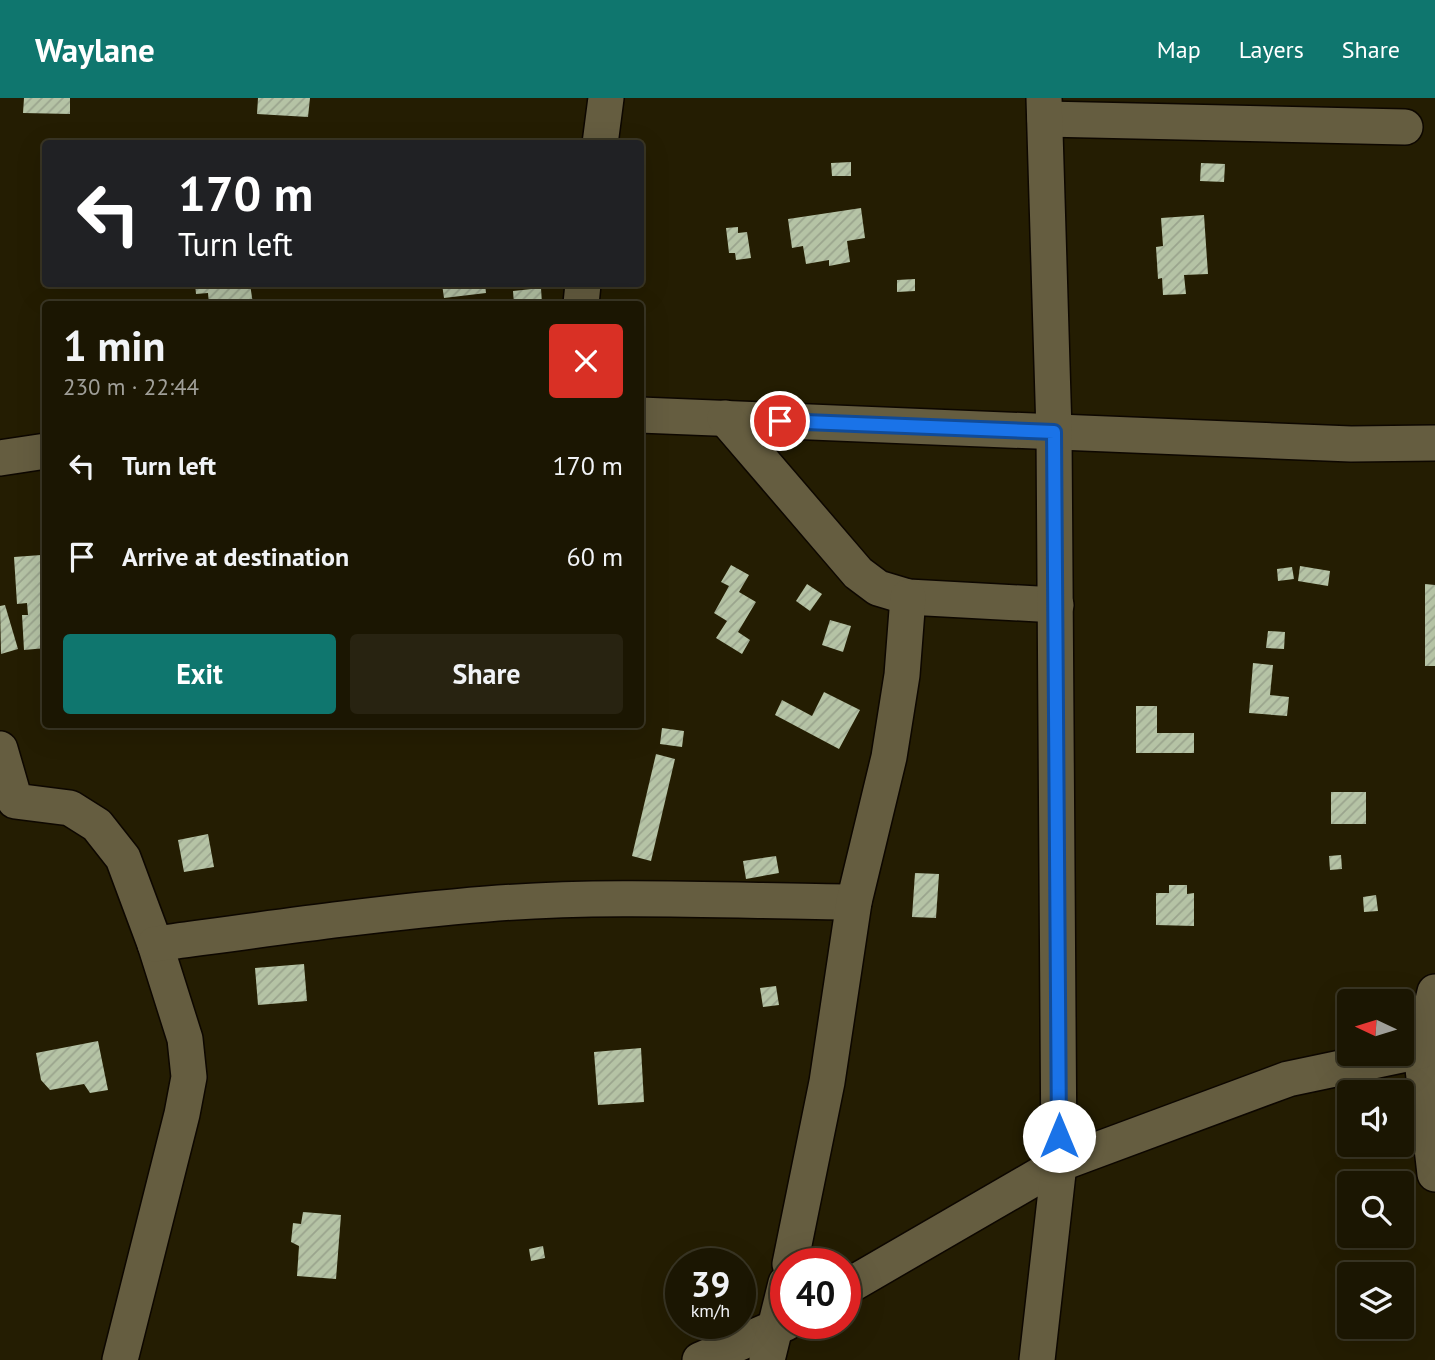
<!DOCTYPE html>
<meta charset="utf-8">
<style>
:root{--surface:#1b1602;--page:#282311;--text:#f1f3f6;--muted:#a09f99;--line:#393524;--accent:#0f766e}
body{margin:0;font-family:"PT Sans",sans-serif;background:var(--page);color:var(--text);height:100vh;display:flex;flex-direction:column;font-size:26px;white-space:nowrap}
*{box-sizing:border-box;margin:0}
p{font-size:23px;color:var(--muted)}
.icon{flex:none;width:38px;height:38px;fill:none;stroke:currentColor;stroke-width:2;stroke-linecap:round;stroke-linejoin:round}
.map{position:relative;flex:1;overflow:hidden}
.side{position:absolute;left:42px;top:203px;width:602px;height:427px;display:flex;flex-direction:column;background:var(--surface);border-radius:7px;box-shadow:0 7px 28px #0002,0 0 0 2px var(--line)}
.side>*{flex:none}
.hud{position:absolute;left:42px;top:42px;width:602px;height:147px;border-radius:7px;box-shadow:0 7px 28px #0002,0 0 0 2px var(--line);background:#202124;color:#fff;overflow:hidden}
.needle{width:46px;rotate:274deg}
.controls{position:absolute;left:1337px;top:891px;display:grid;gap:14px}
.controls a{display:grid;place-items:center;width:77px;height:77px;border-radius:7px;background:var(--surface);box-shadow:0 7px 28px #0002,0 0 0 2px var(--line);font-size:35px}
.speed{position:absolute;left:665px;top:1150px;display:flex;gap:14px;font-size:35px;font-weight:700;text-align:center}
.speed>*{display:grid;place-content:center;width:91px;height:91px;border-radius:50%;background:var(--surface);box-shadow:0 7px 28px #0002,0 0 0 2px var(--line);line-height:1}
.speed small{font-size:18px;font-weight:400}
.speed .limit{border:10px solid #d22;background:#fff;color:#111}
.pin{position:absolute;display:grid;place-items:center;width:60px;height:60px;color:#fff;margin:-30px;border:4px solid #fff;border-radius:50%;box-shadow:0 2px 7px #0007}
.me{position:absolute;width:77px;margin:-38px;rotate:0deg;stroke-linejoin:round;filter:drop-shadow(0 0 5px #0008)}
.turn{display:flex;align-items:center;gap:24px;height:147px;padding:0 21px;font-size:32px}
.turn .icon{width:91px;height:91px;stroke-width:2.5}
.turn b{display:block;font-size:49px;line-height:60px}
.round{display:grid;place-items:center;flex:none;width:74px;height:74px;border-radius:7px;background:var(--page)}
.head{display:flex;align-items:center;justify-content:space-between;height:119px;padding:0 21px}
h1{font-size:42px;font-weight:700;line-height:52px}
.primary-button{display:flex;gap:14px;margin-top:auto;padding:14px 21px}
.primary-button a{flex:1;height:80px;border-radius:7px;background:var(--accent);color:#fff;font-size:28px;font-weight:700;line-height:80px;text-align:center}
.primary-button a+a{background:var(--page);color:var(--text)}
ul{padding:0;list-style:none}
li{display:flex;align-items:center;gap:21px;height:91px;padding:0 21px}
li div{flex:1}
li b{display:block;font-size:26px}
li em{font-style:normal}
header{display:flex;align-items:center;gap:42px;box-sizing:border-box;height:98px;padding:0 35px;background:var(--accent);color:#fff}
header strong{font-size:33px}
nav{display:flex;gap:38px;margin-inline-start:auto;font-size:24px}
.map>svg:first-child{display:block}
</style>
<header>
<strong>Waylane</strong>
<nav><a>Map</a><a>Layers</a><a>Share</a></nav>
</header>
<div class="map">
<svg width="1435" height="1262" viewBox="0 0 1435 1262">
<defs>
<pattern id="building-hatch" width="6" height="6" patternUnits="userSpaceOnUse" patternTransform="scale(1.75)"><rect width="6" height="6" fill="#b5c3a5"/><path d="M-1 1l2-2M0 6l6-6M5 7l2-2" fill="none" stroke="#9aa48d"/></pattern>
</defs>
<rect width="100%" height="100%" fill="#241d02"/>
<g fill="url(#building-hatch)">
<path d="M24 0H70V16L23 15Z"/>
<path d="M258 0H310L308 19 257 16Z"/>
<path d="M851 64V78H832L831 65Z"/>
<path d="M1201 65 1225 66 1224 84 1200 83Z"/>
<path d="M861 110 865 140 847 143 850 164 829 168V162L806 166 803 148 792 150 788 121Z"/>
<path d="M1204 117 1208 176 1184 177 1186 196 1163 197 1162 180 1158 181 1156 149 1163 148 1161 120Z"/>
<path d="M738 129V135L747 134 751 160 736 162 735 155H729L726 130Z"/>
<path d="M915 181V193L897 194V182Z"/>
<path d="M195 186H250L253 206H209L208 195 196 196Z"/>
<path d="M442 186H485L486 195 444 200Z"/>
<path d="M541 190 542 206H514L513 193Z"/>
<path d="M40 448H46V550L24 552 22 517H28L27 505 17 506 14 459 41 457Z"/>
<path d="M731 467 749 477 739 494 756 504 738 534 750 542 742 556 716 540 727 523 714 515 729 488 721 484Z"/>
<path d="M1300 468 1330 473 1328 488 1298 483Z"/>
<path d="M1292 469 1294 481 1278 483 1277 471Z"/>
<path d="M807 486 822 496 810 513 796 503Z"/>
<path d="M1425 486 1435 487V568H1425Z"/>
<path d="M5 507 18 551 1 556 0 508Z"/>
<path d="M830 522 851 528 843 554 822 547Z"/>
<path d="M1268 533 1285 534 1284 551 1266 550Z"/>
<path d="M1253 565 1273 567 1270 597 1289 599 1287 618 1249 615Z"/>
<path d="M824 594 860 612 839 651 775 617 782 602 812 618Z"/>
<path d="M1136 608H1157V635H1194V655H1136Z"/>
<path d="M662 630 684 633 682 649 660 646Z"/>
<path d="M656 656 675 661 651 763 632 758Z"/>
<rect x="1331" y="694" width="35" height="32"/>
<path d="M208 736 214 769 184 774 178 742Z"/>
<path d="M1341 757 1342 771 1330 772 1329 758Z"/>
<path d="M776 758 779 775 746 781 743 763Z"/>
<path d="M915 775 939 776 936 820 912 819Z"/>
<path d="M1169 787H1187V796L1194 795V828L1156 827V795H1169Z"/>
<path d="M1376 797 1378 813 1364 814 1363 799Z"/>
<path d="M304 866 307 903 258 907 255 870Z"/>
<path d="M776 888 779 907 763 909 760 890Z"/>
<path d="M98 943 108 992 90 995 84 986 50 992 41 982 36 955Z"/>
<path d="M641 950 644 1004 598 1007 594 954Z"/>
<path d="M303 1114 341 1117 336 1181 297 1178 299 1148 291 1144 293 1125 301 1126Z"/>
<path d="M543 1148 545 1160 531 1163 529 1151Z"/>
</g>
<g fill="none" stroke-linecap="round" stroke-linejoin="round">
<g stroke="#0d0700" stroke-width="38">
<g id="minor">
<path d="M1045 21 1405 29"/>
<path d="M600 46 606 0"/>
<path d="M581 206 583 186"/>
<path d="M640 317 1351 346 1435 345"/>
<path d="M725 320 858 475 878 490 908 499 1056 507"/>
<path d="M0 360 46 353"/>
<path d="M0 651 15 703 70 710 97 727 123 760 155 846 185 941 189 979 182 1016 120 1262"/>
<path d="M155 846C266 831 376 815 487 806 609 796 732 803 854 804"/>
<path d="M1435 949 1421 953 1435 1076"/>
<path d="M790 1166 827 984 854 804 889 659 902 577 908 499"/>
<path d="M845 1190 1059 1066 1288 981 1421 953 1435 894"/>
<path d="M700 1262 786 1225"/>
<path d="M767 1262 786 1185"/>
<path d="M1037 1262 1059 1066 1054 334 1044 0"/>
</g>
</g>
<use href="#minor" stroke="#655d40" stroke-width="35"/>
</g>
<g fill="none" stroke-linecap="round" stroke-linejoin="round">
<g stroke="#114b97" stroke-width="18">
<path id="route" d="M780 323 1054 334 1059 1038"/>
</g>
<use href="#route" stroke="#1a73e8" stroke-width="12"/>
</g>
</svg>
<div class="controls">
<a><svg class="needle" viewBox="-14 -14 28 28"><path d="M0-13l5 13h-10z" fill="#e53935"/><path d="M0 13l5-13h-10z" fill="#a09f99"/></svg></a>
<a><svg class="icon" aria-label="sound" viewBox="0 0 24 24"><path d="M4 9h4l5-4v14l-5-4H4zM17 9q2 3 0 6"/></svg></a>
<a><svg class="icon" aria-label="search" viewBox="0 0 24 24"><circle cx="10" cy="10" r="6"/><path d="M15 15l6 6"/></svg></a>
<a><svg class="icon" aria-label="layers" viewBox="0 0 24 24"><path d="M12 4l9 5-9 5-9-5zM3 14l9 5 9-5"/></svg></a>
</div>
<div class="speed"><div>39<small>km/h</small></div><div class="limit">40</div></div>
<div class="pin" style="left:780px;top:323px;background:#d93025"><svg class="icon" aria-label="arrive" viewBox="0 0 24 24"><path d="M6 21V4h12l-3 4 3 4H6"/></svg></div>
<svg class="me" style="left:1059px;top:1038px" viewBox="-20 -20 40 40"><circle r="19" fill="#fff"/><path d="M0-13L10 11 0 6-10 11z" fill="#1a73e8"/></svg>
<div class="hud">
<div class="turn"><svg class="icon" aria-label="left" viewBox="0 0 24 24"><path d="M17 20v-9H6M10 6l-5 5 5 5"/></svg><div><b>170 m</b>Turn left</div></div>
</div>
<section class="side">
<div class="head"><div><h1>1 min</h1><p>230 m · 22:44</p></div><a class="round" style="background:#d93025;color:#fff"><svg class="icon" aria-label="close" viewBox="0 0 24 24"><path d="M6 6l12 12M18 6L6 18"/></svg></a></div>
<ul>
<li><svg class="icon" aria-label="left" viewBox="0 0 24 24"><path d="M17 20v-9H6M10 6l-5 5 5 5"/></svg><div><b>Turn left</b></div><em>170 m</em></li>
<li><svg class="icon" aria-label="arrive" viewBox="0 0 24 24"><path d="M6 21V4h12l-3 4 3 4H6"/></svg><div><b>Arrive at destination</b></div><em>60 m</em></li>
</ul>
<div class="primary-button"><a>Exit</a><a>Share</a></div>
</section>
</div>
